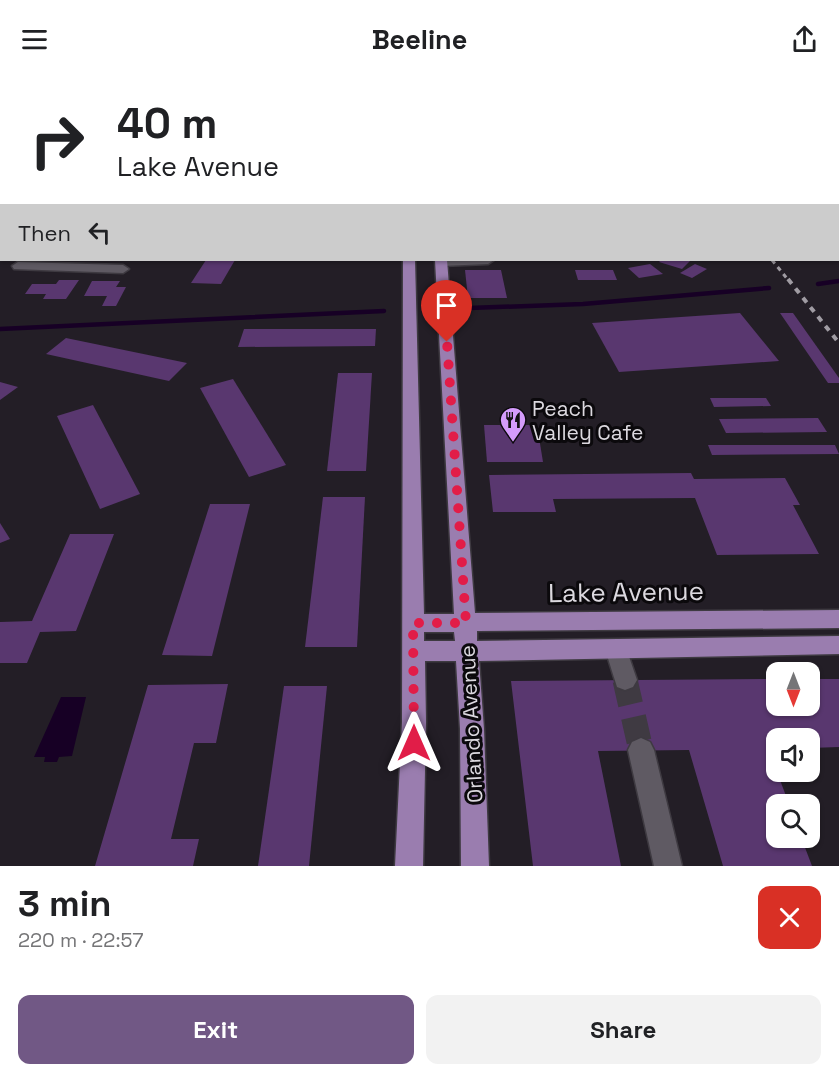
<!DOCTYPE html>
<meta charset="utf-8">
<style>
:root{--surface:#fff;--page:#f2f2f2;--text:#202124;--muted:#757577;--accent:#715885}
body{margin:0;font-family:"Space Grotesk",sans-serif;background:var(--page);color:var(--text);height:100vh;display:flex;flex-direction:column;font-size:22px;white-space:nowrap}
*{box-sizing:border-box;margin:0}
p{font-size:20px;color:var(--muted)}
.icon{flex:none;width:33px;height:33px;fill:none;stroke:currentColor;stroke-width:2;stroke-linecap:round;stroke-linejoin:round}
.map{position:relative;height:788px;overflow:hidden}
.details{display:flex;flex-direction:column;background:var(--surface);flex:1}
.details>*{flex:none}
.top-card{position:absolute;left:0px;top:0px;width:840px;height:183px;box-shadow:0 2px 4px #0004;background:#fff;color:var(--text);overflow:hidden}
.needle{width:39px;rotate:180deg}
.controls{position:absolute;left:766px;top:584px;display:grid;gap:12px}
.controls a{display:grid;place-items:center;width:54px;height:54px;border-radius:12px;background:var(--surface);box-shadow:0 2px 4px #0004;font-size:30px}
.pin{position:absolute;display:grid;place-items:center;width:51px;height:51px;color:#fff;margin:-62px -26px;border-radius:50% 50% 50% 0;rotate:-45deg;box-shadow:0 0 6px #0007}
.pin .icon{rotate:45deg}
.me{position:absolute;width:66px;margin:-33px;rotate:0deg;stroke-linejoin:round;filter:drop-shadow(0 0 4px #0008)}
.turn{display:flex;align-items:center;gap:21px;height:126px;padding:0 18px;font-size:27px}
.turn .icon{width:78px;height:78px;stroke-width:2.5}
.turn b{display:block;font-size:42px;line-height:51px}
.then{display:flex;align-items:center;height:57px;padding:0 18px;background:#0003;gap:12px;font-size:22px}
.round{display:grid;place-items:center;flex:none;width:63px;height:63px;border-radius:12px;background:var(--page)}
.overview{display:flex;align-items:center;justify-content:space-between;height:102px;padding:0 18px}
h1{font-size:36px;font-weight:700;line-height:45px}
.button{display:flex;gap:12px;margin-top:auto;padding:12px 18px}
.button a{flex:1;height:69px;border-radius:12px;background:var(--accent);color:#fff;font-size:24px;font-weight:700;line-height:69px;text-align:center}
.button a+a{background:var(--page);color:var(--text)}
header{display:flex;justify-content:space-between;align-items:center;height:78px;padding:0 18px;background:var(--surface);font-size:27px;font-weight:700}
.map>svg:first-child{display:block}
</style>
<header><svg class="icon" aria-label="menu" viewBox="0 0 24 24"><path d="M4 6h16M4 12h16M4 18h16"/></svg>Beeline<svg class="icon" aria-label="share" viewBox="0 0 24 24"><path d="M12 15V3M7 8l5-5 5 5M5 13v7h14v-7"/></svg></header>
<div class="map">
<svg width="839" height="788" viewBox="0 0 839 788">
<rect width="100%" height="100%" fill="#231e26"/>
<g fill="#170025">
<path d="M633 0H839V31L838 2Z"/>
<path d="M61 619H86L72 678 59 679 57 684H44L45 679H34Z"/>
</g>
<g fill="none" stroke-linecap="round" stroke-linejoin="round">
<g stroke="#170025" stroke-width="4.5">
<path d="M818 206 839 203"/>
<path d="M469 230 583 226 769 210"/>
<path d="M0 251 384 233"/>
</g>
</g>
<g fill="#59376f">
<path d="M206 182H235L221 206 191 205Z"/>
<path d="M661 182H685L690 183 682 191 659 184Z"/>
<path d="M650 186 663 196 639 200 628 190Z"/>
<path d="M695 186 707 191 692 200 680 195Z"/>
<path d="M465 192H501L507 220H468Z"/>
<path d="M575 192H613L617 202H578Z"/>
<path d="M59 202H79L66 221H43L46 216H25L32 206H56Z"/>
<path d="M92 203H120L116 209H126L116 228H102L107 218H84Z"/>
<path d="M740 235 779 283 619 294 592 245Z"/>
<path d="M780 235H793L839 300V305H828Z"/>
<path d="M244 251H376L375 268 238 269Z"/>
<path d="M66 260 187 285 169 303 46 276Z"/>
<path d="M338 295H372L366 393H327Z"/>
<path d="M233 301 286 387 249 399 200 310Z"/>
<path d="M0 304 18 309 0 322Z"/>
<path d="M710 320H766L771 328 714 329Z"/>
<path d="M93 327 140 416 100 431 57 338Z"/>
<path d="M818 340 827 354 726 355 719 341Z"/>
<path d="M484 347H537L543 384H487Z"/>
<path d="M708 367H835L839 376 712 377Z"/>
<path d="M691 395 694 401 785 400 800 427H793L819 476 717 477 695 420 553 421 556 434H493L489 397Z"/>
<path d="M323 419H365L357 569H305Z"/>
<path d="M210 426H250L212 578 162 577Z"/>
<path d="M0 445 10 461 0 465Z"/>
<path d="M70 456H114L76 553 40 554 27 585H0V544L32 543Z"/>
<path d="M777 601V627H810V601H839V669L810 670V660H777V670H768L789 726H777V759H801L812 788H723L689 672 598 673 621 788H533L511 603Z"/>
<path d="M228 606 216 665H194L171 761H199L193 788H95L148 607Z"/>
<path d="M284 608H327L309 788H258Z"/>
</g>
<g fill="none" stroke-linecap="round" stroke-linejoin="round">
<path stroke="#3f3a42" stroke-width="25" stroke-dasharray="25 13" stroke-linecap="butt" d="M625 602 641 672"/>
<g stroke="#3e3a41" stroke-width="3">
<g id="minor">
<path d="M59 0H67L57 2Z"/>
<path d="M172 0H180L171 2Z"/>
<path d="M386 0H394L395 2H387Z"/>
<path d="M2 51V57L0 58V52Z"/>
<rect x="0" y="130" width="2" height="6"/>
<path d="M436 182H494L488 186 441 188 437 187Z"/>
<path d="M18 184 123 187 129 191 123 195 14 191 12 188Z"/>
<path d="M616 562 624 564 637 602 633 609 625 612 617 609 605 571 608 564Z"/>
<path d="M641 660 650 664 654 672 682 788H654L628 672 632 664Z"/>
</g>
</g>
<g stroke="#3e3a41" stroke-width="3">
<g id="major">
<rect x="402" y="0" width="8" height="2"/>
<path d="M415 0H423L424 2H416Z"/>
<path d="M403 182H415L424 536H454L435 182H447L475 535 839 532V550L477 553V563L839 558V576L479 583 484 651 489 788H461L460 651 456 583H425L426 644 423 788H395L402 644ZM424 554H454L455 563H424Z"/>
</g>
</g>
<use href="#minor" fill="#5f5a63" fill-rule="evenodd"/>
<use href="#major" fill="#9a7daf" fill-rule="evenodd"/>
<path stroke="#a09ca3" stroke-width="2" stroke-dasharray="4 4" stroke-linecap="butt" d="M487 0 490 2"/>
<path stroke="#a09ca3" stroke-width="3" stroke-dasharray="4.5 4.5" stroke-linecap="butt" d="M772 182 789 203"/>
<path stroke="#a09ca3" stroke-width="4" stroke-dasharray="6 6" stroke-linecap="butt" d="M788 201 839 265"/>
</g>
<g fill="none" stroke-linecap="round" stroke-linejoin="round">
<path stroke="#e11d48" stroke-width="10" stroke-dasharray="0 18" d="M414 665 413 545H466L447 264"/>
</g>
<defs>
<g id="restaurant-pin" transform="scale(1.35)"><path d="M0 17L-7.5 6A9.5 9.5 0 1 1 7.5 6Z" fill="#d49cfb" stroke="#0b090c"/><path d="M-5-6h1v4h1v-4h1v4h1v-4h1v5L-1.5 .5V6h-2V.5L-5-1ZM5-6V6H3V1.5H1.5Q1.5-4 5-6Z" fill="#111"/></g>
</defs>
<g fill-rule="evenodd">
<use href="#restaurant-pin" x="513" y="342"/>
</g>
<g text-anchor="middle" dominant-baseline="central" stroke-width="6" stroke-linejoin="round" paint-order="stroke">
<g font-size="21" fill="#dcd9df" stroke="#0b090c" text-anchor="start">
<text x="532" y="330">Peach<tspan x="532" dy="24">Valley Cafe</tspan></text>
</g>
<g font-size="21" fill="#dcd9df" stroke="#0b090c">
<text transform="translate(471 646) rotate(-93)">Orlando Avenue</text>
</g>
<g font-size="26" fill="#dcd9df" stroke="#0b090c">
<text transform="translate(626 514) rotate(-1)">Lake Avenue</text>
</g>
</g>
</svg>
<div class="controls">
<a><svg class="needle" viewBox="-14 -14 28 28"><path d="M0-13l5 13h-10z" fill="#e53935"/><path d="M0 13l5-13h-10z" fill="#757577"/></svg></a>
<a><svg class="icon" aria-label="sound" viewBox="0 0 24 24"><path d="M4 9h4l5-4v14l-5-4H4zM17 9q2 3 0 6"/></svg></a>
<a><svg class="icon" aria-label="search" viewBox="0 0 24 24"><circle cx="10" cy="10" r="6"/><path d="M15 15l6 6"/></svg></a>
</div>
<div class="pin" style="left:447px;top:264px;background:#d93025"><svg class="icon" aria-label="arrive" viewBox="0 0 24 24"><path d="M6 21V4h12l-3 4 3 4H6"/></svg></div>
<svg class="me" style="left:414px;top:665px" viewBox="-20 -20 40 40"><path d="M0-17L14 15 0 8-14 15z" fill="#e11d48" stroke="#fff" stroke-width="4"/></svg>
<div class="top-card">
<div class="turn"><svg class="icon" aria-label="right" viewBox="0 0 24 24"><path d="M7 20v-9h11M14 6l5 5-5 5"/></svg><div><b>40 m</b>Lake Avenue</div></div>
<div class="then">Then<svg class="icon" aria-label="left" viewBox="0 0 24 24"><path d="M17 20v-9H6M10 6l-5 5 5 5"/></svg></div>
</div>
</div>
<section class="details">
<div class="overview"><div><h1>3 min</h1><p>220 m · 22:57</p></div><a class="round" style="background:#d93025;color:#fff"><svg class="icon" aria-label="close" viewBox="0 0 24 24"><path d="M6 6l12 12M18 6L6 18"/></svg></a></div>
<div class="button"><a>Exit</a><a>Share</a></div>
</section>
